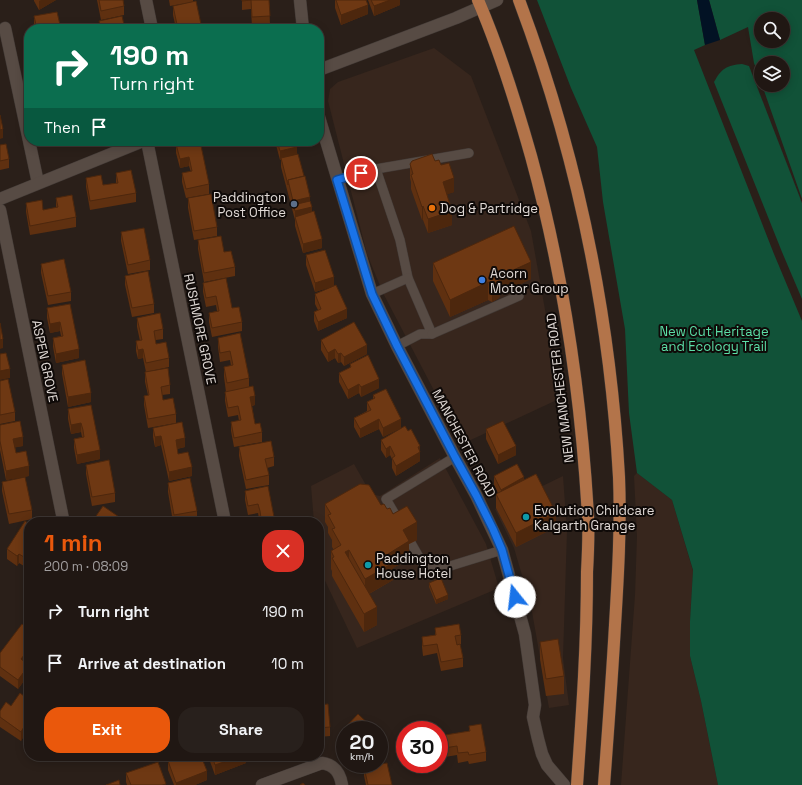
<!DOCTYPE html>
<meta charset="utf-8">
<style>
:root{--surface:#201713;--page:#28201c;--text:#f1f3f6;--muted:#a29fa0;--line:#3d3633;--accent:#ea580c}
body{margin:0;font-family:"Space Grotesk",sans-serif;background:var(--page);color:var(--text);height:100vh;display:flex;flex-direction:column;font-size:15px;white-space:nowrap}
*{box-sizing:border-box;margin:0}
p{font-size:13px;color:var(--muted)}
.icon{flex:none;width:22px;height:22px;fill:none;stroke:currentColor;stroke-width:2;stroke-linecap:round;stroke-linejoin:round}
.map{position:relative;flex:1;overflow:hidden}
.sheet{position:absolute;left:24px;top:517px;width:300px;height:244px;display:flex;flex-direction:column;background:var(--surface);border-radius:16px;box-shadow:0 2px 10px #0003,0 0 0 1px var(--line)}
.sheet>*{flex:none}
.top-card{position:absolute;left:24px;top:24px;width:300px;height:122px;border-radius:16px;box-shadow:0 2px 10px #0003,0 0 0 1px var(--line);background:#0b6e4f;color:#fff;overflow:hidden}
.controls{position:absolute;left:754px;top:12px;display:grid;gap:8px}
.controls a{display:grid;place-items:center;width:36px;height:36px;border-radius:50%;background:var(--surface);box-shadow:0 2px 10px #0003,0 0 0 1px var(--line);font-size:20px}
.speed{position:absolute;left:336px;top:721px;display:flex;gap:8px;font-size:20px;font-weight:700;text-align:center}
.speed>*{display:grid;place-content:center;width:52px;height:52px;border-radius:50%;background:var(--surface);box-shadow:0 2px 10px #0003,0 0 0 1px var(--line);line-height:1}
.speed small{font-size:10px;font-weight:400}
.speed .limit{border:6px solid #d22;background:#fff;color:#111}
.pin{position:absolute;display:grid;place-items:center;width:34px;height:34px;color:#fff;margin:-17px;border:2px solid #fff;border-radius:50%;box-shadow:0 1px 4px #0007}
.me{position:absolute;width:44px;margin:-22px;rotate:344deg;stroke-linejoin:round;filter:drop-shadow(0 0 3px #0008)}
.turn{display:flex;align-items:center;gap:14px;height:84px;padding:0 20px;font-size:18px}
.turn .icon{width:52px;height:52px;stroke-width:2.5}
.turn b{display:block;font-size:28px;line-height:34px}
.then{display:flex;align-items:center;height:38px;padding:0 20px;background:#0003;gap:8px;font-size:15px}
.round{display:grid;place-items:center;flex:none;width:42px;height:42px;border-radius:16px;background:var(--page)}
.summary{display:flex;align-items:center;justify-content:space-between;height:68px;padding:0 20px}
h1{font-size:24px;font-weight:700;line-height:30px;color:var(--accent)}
.action{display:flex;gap:8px;margin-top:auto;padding:8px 20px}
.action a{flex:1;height:46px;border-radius:16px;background:var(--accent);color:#fff;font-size:16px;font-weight:700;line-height:46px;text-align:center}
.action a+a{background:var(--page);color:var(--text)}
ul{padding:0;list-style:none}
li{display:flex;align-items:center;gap:12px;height:52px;padding:0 20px}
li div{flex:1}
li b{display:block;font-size:15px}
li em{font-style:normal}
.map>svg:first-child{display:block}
</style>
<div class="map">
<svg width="802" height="785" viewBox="0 0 802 785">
<rect width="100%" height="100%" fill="#2a1f19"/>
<g fill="#37261d">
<path d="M434 48 471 76 531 231 549 332 559 399 462 444 383 293 367 254 328 101 330 89 338 82Z"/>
<path d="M440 458 486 544 499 588 357 648 319 568V522H314L311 486 354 464 371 494 380 496Z"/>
<path d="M637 473 672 500 693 571 690 621V656L701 701 718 785H621L635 595 637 536 634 476Z"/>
<path d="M563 476 567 531 563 658 569 705 549 708 531 606 514 548 495 509Z"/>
</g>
<g fill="#115238" fill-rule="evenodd">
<path d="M537 0H697L705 45 694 50 774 254 802 321V785H718L701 701 690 656V621L693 570 672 500 637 473 629 413 625 329 603 202 597 147 571 88Z"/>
<path d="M709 0H802V199L762 85H783V63H761V82L754 63 748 27 720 40ZM761 19H783V41H761Z"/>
<path d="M742 64 749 66 802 203V299L782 252 714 82C721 69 727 65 742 64Z"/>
</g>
<path fill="#021224" d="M697 0H709L720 40 705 45Z"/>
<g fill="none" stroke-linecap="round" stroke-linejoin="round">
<g stroke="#433b37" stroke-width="10">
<g id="lane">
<path d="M376 169 469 153"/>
<path d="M337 180 376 169 400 240 408 278 432 334H420L397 346"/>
<path d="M372 294 408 278"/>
<path d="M432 334 519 296"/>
<path d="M400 523 386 499 455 457"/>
<path d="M411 543 424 566 434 569 447 567 502 550"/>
</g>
</g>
<g stroke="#433b37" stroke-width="13">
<g id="street">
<path d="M146 0 152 29"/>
<path d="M300 0 303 29"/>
<path d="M5 28 38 183"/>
<path d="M319 70 456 18 497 0"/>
<path d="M319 117 372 294 397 346 455 457 476 495 502 550 525 634 535 705 533 717 538 739 542 754 547 765 564 785"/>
<path d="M147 141 225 522"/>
<path d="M0 199 143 141"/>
<path d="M0 210 63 519"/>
<path d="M262 785 322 763C335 765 340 773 342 785"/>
</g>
</g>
<g stroke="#433b37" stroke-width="13">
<g id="primary">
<path d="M478 0C500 51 516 103 531 156 563 273 581 394 588 516 589 535 588 554 587 572 587 644 582 714 577 785"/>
<path d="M519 0C576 152 610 315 619 477 621 526 618 576 615 625 612 678 608 732 604 785"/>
</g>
</g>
<use href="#lane" stroke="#574b44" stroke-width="9"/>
<use href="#street" stroke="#574b44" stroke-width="12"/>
<use href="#primary" stroke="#b3744a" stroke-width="12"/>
</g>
<g fill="#5f3010">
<path d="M34 0H56L39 10 34 1Z"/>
<path d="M97 0H123L124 6V15L101 20Z"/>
<path d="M169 0H193V2L170 6Z"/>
<path d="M242 0H269L270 25 252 27 251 9 242 10Z"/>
<path d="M335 0 368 14 341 25 335 8Z"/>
<path d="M368 0H400V5L374 16Z"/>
<path d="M173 6 202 29H176L173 15Z"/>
<path d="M34 16 61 29H35L34 25Z"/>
<path d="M50 141H72L51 145Z"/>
<path d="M190 141 209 184V194L186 198 182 182V173L191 172 189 166 180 168 176 153V144Z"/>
<path d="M275 141H296L297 154 310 201 312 212 322 248 303 253 295 226V220L281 167V160H280Z"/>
<path d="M0 145 9 159V168L0 170Z"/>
<path d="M435 161 454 192 447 194 452 225 428 233 423 220H422L411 189V182L410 178V164Z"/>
<path d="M116 173 136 193V202L90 210 86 187V178L103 185 116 183Z"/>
<path d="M56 198 76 217V227L30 235 26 212V203L43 210 56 208Z"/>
<path d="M188 198 217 227V236L194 240 188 208Z"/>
<path d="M121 232 150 260V270L128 274 121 241Z"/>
<path d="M198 240 224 252 235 267V276L204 282 198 249Z"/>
<path d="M306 255 334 286 315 292 306 265Z"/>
<path d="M433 263 531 279 500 294 499 298 492 302 488 300 450 317 433 281Z"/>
<path d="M41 264 71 292V301L48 305 41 273Z"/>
<path d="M125 276 154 304V313L132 317 125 285Z"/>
<path d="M203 283 232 308 242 322V331L212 337 209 322V313L217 311 216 305 206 307 203 292Z"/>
<path d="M315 294 347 318 318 331 314 321V312L318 310 315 304Z"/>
<path d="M70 304 79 358 56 363 53 347V338L61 336 60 331 50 333 47 318V308Z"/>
<path d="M137 318 163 329V339L156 340V344L169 358V367L146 372 143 358 138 359 136 351V341H140L137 327Z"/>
<path d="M240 333 249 378V387L255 405 252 406 255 424 262 432V442L234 447 231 431V422L239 421 238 415 228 417 225 401V392H226L224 377V367L231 366 230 360 220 362 218 347V338Z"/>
<path d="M321 340 367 354 344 366 341 362 338 363 335 358 328 362 321 350Z"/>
<path d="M350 364 379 388 361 397 359 393 348 399 339 382V373L350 368Z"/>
<path d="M62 365 91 402 68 407 62 374Z"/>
<path d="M145 372 170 385V394L162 395 163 400 176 414V423L148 428 144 405V396L148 395 145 382Z"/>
<path d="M0 381 15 412V421L0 424Z"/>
<path d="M373 395 401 428 383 437 379 429 360 438 354 427V418L367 411V402L373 399Z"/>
<path d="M91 405 100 459 77 464 74 448V439L82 437 81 432 71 434 68 419V409Z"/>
<path d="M0 425 23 446 15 447 16 453 29 476 6 480 0 450Z"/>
<path d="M153 428 185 447 177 449 178 454 192 476 169 481 161 445 155 447 153 437Z"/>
<path d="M486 429 516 455 498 464 486 439Z"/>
<path d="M408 431 420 446V461L396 476 392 468V459L390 455 386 458 381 450V440Z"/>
<path d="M239 447 274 457V466L267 468 269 475V485L246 489 239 456Z"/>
<path d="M86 465 115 493V502L92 506 86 474Z"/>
<path d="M494 476 524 480 556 527 516 547 496 508V494L498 493 494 485Z"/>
<path d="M2 482 32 510V519L9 524 2 491Z"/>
<path d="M168 483 197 511V520L186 522H173L168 492Z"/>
<path d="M245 491 275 522H251V520L259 519 258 513 248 515 245 500Z"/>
<path d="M325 504 381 505 393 514 417 540 409 544V559L393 568V580L369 594 377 625 364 632 332 576V571L331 569V551L334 550 332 547V540L328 533V527L325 522Z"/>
<path d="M29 524V569L19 563 17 566 7 559V549Z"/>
<path d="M429 583 448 599 436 604 429 587Z"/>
<path d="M435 628 461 635V644H460L463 658V667L441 671 437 653 423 656 422 647V637L435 635Z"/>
<path d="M29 630V660L28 659 26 663 29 665V674L18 689 0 676V653Z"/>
<path d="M540 642 564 676V694L546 696 540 659Z"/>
<path d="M29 700V737L25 734 21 741 0 727V711L11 706Z"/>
<path d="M319 705 330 727V736L319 737Z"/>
<path d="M469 726 486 752V761L469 764 468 761 458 763 457 755 445 757V762L439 763V736L469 731Z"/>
<path d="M345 730V743L342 741V731Z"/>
<path d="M208 756H246V763L215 775Z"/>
<path d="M168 761 207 780 195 785H174L168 770Z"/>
<path d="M364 767 392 785H366L364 776Z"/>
<path d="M126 773 166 785H127L126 782Z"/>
</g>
<g fill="#4d270d">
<path d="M41 0H56L39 10V1Z"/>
<path d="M390 0H400V5L374 16V6Z"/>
<path d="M368 5V14L341 25V15Z"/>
<path d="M3 129V138L0 139V130Z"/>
<path d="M235 141H239V145L231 146V142Z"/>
<path d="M297 147V156L281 158V160H280V151Z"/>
<path d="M189 157V166L180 168V159Z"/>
<path d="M454 178V192L443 196V182Z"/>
<path d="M310 197V207H312V216L295 217V220V211L293 205V201Z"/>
<path d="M423 206V220H422V207Z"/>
<path d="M452 211V225L428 233V219Z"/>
<path d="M322 239V248L303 253V244Z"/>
<path d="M531 262V279L500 294 499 298 492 302V284L500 276Z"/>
<path d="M334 277V286L315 292V283Z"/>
<path d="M488 282V300L450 317V300Z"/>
<path d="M347 309V318L318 331V322Z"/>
<path d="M60 322V331L50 333V324Z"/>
<path d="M3 339V348L0 349V340Z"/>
<path d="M367 345V354L344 366V357Z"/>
<path d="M79 349V358L56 363V354Z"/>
<path d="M143 349V358L138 359V350Z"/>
<path d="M335 349V358L328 362V353Z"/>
<path d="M341 353V362L338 363V354Z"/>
<path d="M10 369V378L0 380V371Z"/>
<path d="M379 379V388L361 397V387Z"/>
<path d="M359 384V393L348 399V390Z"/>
<path d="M91 393V402L68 407V397Z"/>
<path d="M255 396V405L250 406V397Z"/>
<path d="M379 419V429L360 438V429Z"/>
<path d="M401 419V428L383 437V428Z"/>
<path d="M81 423V432L71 434V425Z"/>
<path d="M161 436V445L155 447V437Z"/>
<path d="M23 437V446L13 448V439Z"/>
<path d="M185 438V447L176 449V440Z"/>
<path d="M390 446V455L386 458V449Z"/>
<path d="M420 446V461L396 476V466Z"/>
<path d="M516 446V455L498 464V455Z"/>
<path d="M100 450V459L77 464V455Z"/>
<path d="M29 466V476L6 480V471Z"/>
<path d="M192 467V476L169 481V472Z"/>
<path d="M524 477V486L501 499V490Z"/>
<path d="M556 513V527L516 547V533Z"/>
<path d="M417 522V540L409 544V559L393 568V580L365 596V579L403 530Z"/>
<path d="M349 550V568L345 552Z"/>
<path d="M19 554V563L17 566V556Z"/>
<path d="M448 595V599L436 604V600Z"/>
<path d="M377 607V625L364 632V614Z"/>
<path d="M28 650V659L21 669V659Z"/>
<path d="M29 665V674L18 689V680Z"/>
<path d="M25 725V734L21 741V732Z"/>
<path d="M382 737V746L379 749V740Z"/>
<path d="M241 756H246V763L215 775V765Z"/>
<path d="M257 756H271L257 761Z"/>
<path d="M207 771V780L195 785H176V783Z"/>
</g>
<g fill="#6e3813" stroke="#4d270d">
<path d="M99 0H123L124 6 101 11Z"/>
<path d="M242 0H269L270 16 252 17 251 0 242 1Z"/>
<path d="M336 0H366L368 5 341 15Z"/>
<path d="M371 0H390L374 6Z"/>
<path d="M196 1 202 29H178L173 6Z"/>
<path d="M57 12 61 29H37L34 16Z"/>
<path d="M122 16 125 29H101L99 21Z"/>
<path d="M272 28V29H260Z"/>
<path d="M0 115 3 129 0 130Z"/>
<path d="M190 141H200L209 184 186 189 182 173 192 171 189 157 180 159 176 144Z"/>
<path d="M277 141H296L297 147 280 151Z"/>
<path d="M6 144 9 159 0 161V145Z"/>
<path d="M298 154 304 176 288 180V185L281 158Z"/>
<path d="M432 154 435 161 439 160 441 165 449 163 454 178 443 182 452 211 428 219 423 206 422 207 411 175 413 174 410 164 412 161Z"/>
<path d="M131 170 136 193 90 201 86 178 101 175 103 185 118 183 116 173Z"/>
<path d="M305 176 310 197 293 201 288 180Z"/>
<path d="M211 194 217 227 194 231 188 198Z"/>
<path d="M72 195 76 217 30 226 26 203 42 200 43 210 58 207 56 198Z"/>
<path d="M310 201 312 207 295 211 293 205Z"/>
<path d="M314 211 322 239 303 244 295 217Z"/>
<path d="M514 226 531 262 500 276 499 281 492 284 488 282 450 300 433 263Z"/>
<path d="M144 228 150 260 128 265 121 232Z"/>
<path d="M221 236 224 252 231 251 235 267 204 273 198 240Z"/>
<path d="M325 250 334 277 315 283 306 255Z"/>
<path d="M64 259 71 292 48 296 41 264Z"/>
<path d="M148 271 154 304 132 308 125 276Z"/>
<path d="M226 278 232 308 239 307 242 322 212 328 209 313 219 311 216 296 206 298 203 283Z"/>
<path d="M336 285 347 309 318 322 314 312 321 309 315 294Z"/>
<path d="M70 304 79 349 56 354 53 338 63 336 60 322 50 324 47 308Z"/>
<path d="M160 313 163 329 154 331 156 344 166 342 169 358 146 363 143 349 138 350 136 341 142 340 137 318Z"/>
<path d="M354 322 367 345 344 357 341 353 338 354 335 349 328 353 321 340Z"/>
<path d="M0 323 3 339 0 340Z"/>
<path d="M240 333 249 378 227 383 224 367 233 365 230 351 220 353 218 338Z"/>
<path d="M6 353 10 369 0 371V354Z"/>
<path d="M368 355 379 379 361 387 359 384 348 390 339 373 351 367 350 364Z"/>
<path d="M85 360 91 393 68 397 62 365Z"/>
<path d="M168 368 170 385 161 387 163 400 173 398 176 414 148 419 144 396 149 395 145 372Z"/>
<path d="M8 379 15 412 0 415V381Z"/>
<path d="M253 386 255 396 250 397 255 424 260 423 262 432 234 438 231 422 241 420 238 406 228 408 225 392Z"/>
<path d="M386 389 401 419 383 428 379 419 360 429 354 418 371 410 367 402 375 398 373 395Z"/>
<path d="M91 405 100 450 77 455 74 439 84 437 83 430 81 423 71 425 68 409Z"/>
<path d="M20 421 23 437 13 439 16 453 26 451 29 466 6 471 0 441V425Z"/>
<path d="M503 421 516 446 498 455 486 429Z"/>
<path d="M182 422 185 438 176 440 178 454 188 452 192 467 169 472 161 436 155 437 153 428Z"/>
<path d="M405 426 408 431 411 429 420 446 418 447 420 452 396 466 392 458 395 456 390 446 386 449 381 440Z"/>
<path d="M271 441 274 457 265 459 269 475 246 480 239 447Z"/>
<path d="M109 460 115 493 92 497 86 465Z"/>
<path d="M517 464 524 477 501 490 494 476Z"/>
<path d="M536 474 556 513 516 533 496 494Z"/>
<path d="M25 477 32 510 9 514 2 482Z"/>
<path d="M190 478 197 511 174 515 168 483Z"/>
<path d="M360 484 369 485 381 505 384 504 387 509 390 508 393 514 407 506 417 522 403 530 409 541 388 554 393 563 365 579 349 550 345 552 377 607 364 614 332 558 334 557 331 551 341 545 332 529 335 528 328 515 331 514 325 504Z"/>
<path d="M268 486 275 522H252L251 520 261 518 260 511 258 504 248 506 245 491Z"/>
<path d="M103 506 122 519 121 522H98L94 519Z"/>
<path d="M201 520V522H189Z"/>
<path d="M25 521 29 524V560L19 554 17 556 7 549Z"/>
<path d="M441 578 448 595 436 600 429 583Z"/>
<path d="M22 624 29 630V651L28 650 21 659 29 665 18 680 0 667V653Z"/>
<path d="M459 624 461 635 455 636 457 645 460 644 463 658 441 662 437 644 423 646 422 637 436 635 435 628Z"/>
<path d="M558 639 564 676 546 679 540 642Z"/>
<path d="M20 693 29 700V728L25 725 21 732 0 717V711L6 702 11 706Z"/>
<path d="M328 704 330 727 319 728V705Z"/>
<path d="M358 714 375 730H345V734L342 731Z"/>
<path d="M481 724 486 752 469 755 468 752 458 753 457 746 444 748 445 752 439 753V736L470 731 469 726Z"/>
<path d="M379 734 382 737 379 740Z"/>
<path d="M181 756H201L207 771 176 783 168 761Z"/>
<path d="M212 756H241L215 765Z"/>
<path d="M158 762 166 784 162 785H131L126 773Z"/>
<path d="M387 763 392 785H368L364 767Z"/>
<path d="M119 780 120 785H106Z"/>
<path d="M303 783 305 785H300Z"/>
</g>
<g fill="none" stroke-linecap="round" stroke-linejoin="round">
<g stroke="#114b97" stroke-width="10">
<path id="route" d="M361 173 337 180 372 294 397 346 455 457 476 495 493 529 502 550 515 597"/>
</g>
<use href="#route" stroke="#1a73e8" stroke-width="7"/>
</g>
<circle fill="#5c6f8a" stroke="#0f0a08" stroke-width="1.5" cx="294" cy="204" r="4"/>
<circle fill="#e8710a" stroke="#0f0a08" stroke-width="1.5" cx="432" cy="208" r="4"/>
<circle fill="#3f7fe0" stroke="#0f0a08" stroke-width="1.5" cx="482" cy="280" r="4"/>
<g fill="#0f9aa8" stroke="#0f0a08" stroke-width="1.5">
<circle cx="526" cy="517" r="4"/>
<circle cx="368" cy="565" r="4"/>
</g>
<g text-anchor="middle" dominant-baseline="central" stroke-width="4" stroke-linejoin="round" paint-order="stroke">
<g font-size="13" fill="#e0d9d5" stroke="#0f0a08" text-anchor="start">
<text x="286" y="197" text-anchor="end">Paddington<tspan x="286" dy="15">Post Office</tspan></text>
<text x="440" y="208">Dog &amp; Partridge</text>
<text x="490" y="273">Acorn<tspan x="490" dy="15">Motor Group</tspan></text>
<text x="534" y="510">Evolution Childcare<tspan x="534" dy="15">Kalgarth Grange</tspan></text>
<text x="376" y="558">Paddington<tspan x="376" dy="15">House Hotel</tspan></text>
</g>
<g font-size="13" fill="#e0d9d5" stroke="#0f0a08">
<text transform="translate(200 329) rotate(78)">RUSHMORE GROVE</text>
<text transform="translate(45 361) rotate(78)">ASPEN GROVE</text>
<text transform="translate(560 388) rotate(-97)">NEW MANCHESTER ROAD</text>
<text transform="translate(464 443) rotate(62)">MANCHESTER ROAD</text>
</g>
<g font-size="13" fill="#5cdfa7" stroke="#0f0a08">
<text x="714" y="331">New Cut Heritage<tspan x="714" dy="15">and Ecology Trail</tspan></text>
</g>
</g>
</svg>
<div class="controls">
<a><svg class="icon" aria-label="search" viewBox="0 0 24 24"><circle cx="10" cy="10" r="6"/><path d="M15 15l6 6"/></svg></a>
<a><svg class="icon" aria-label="layers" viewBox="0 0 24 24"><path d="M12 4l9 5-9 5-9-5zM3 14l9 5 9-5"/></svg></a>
</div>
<div class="speed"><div>20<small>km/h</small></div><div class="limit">30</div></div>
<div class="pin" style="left:361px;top:173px;background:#d93025"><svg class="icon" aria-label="arrive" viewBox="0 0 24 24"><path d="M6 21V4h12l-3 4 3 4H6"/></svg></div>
<svg class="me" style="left:515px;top:597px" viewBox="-20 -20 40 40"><circle r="19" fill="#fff"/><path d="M0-13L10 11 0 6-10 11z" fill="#1a73e8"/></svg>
<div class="top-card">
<div class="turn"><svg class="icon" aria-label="right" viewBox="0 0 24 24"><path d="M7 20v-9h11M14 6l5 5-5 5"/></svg><div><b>190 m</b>Turn right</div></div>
<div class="then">Then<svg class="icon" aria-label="arrive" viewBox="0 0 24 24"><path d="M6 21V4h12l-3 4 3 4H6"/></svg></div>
</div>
<section class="sheet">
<div class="summary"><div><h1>1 min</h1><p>200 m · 08:09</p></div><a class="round" style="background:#d93025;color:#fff"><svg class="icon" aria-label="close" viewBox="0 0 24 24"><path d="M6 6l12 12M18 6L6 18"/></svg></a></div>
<ul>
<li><svg class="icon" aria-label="right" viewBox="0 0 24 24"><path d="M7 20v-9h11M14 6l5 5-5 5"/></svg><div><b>Turn right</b></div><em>190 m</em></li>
<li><svg class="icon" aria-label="arrive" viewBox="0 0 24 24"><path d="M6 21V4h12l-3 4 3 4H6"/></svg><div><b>Arrive at destination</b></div><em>10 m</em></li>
</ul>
<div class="action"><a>Exit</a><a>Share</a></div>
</section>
</div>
